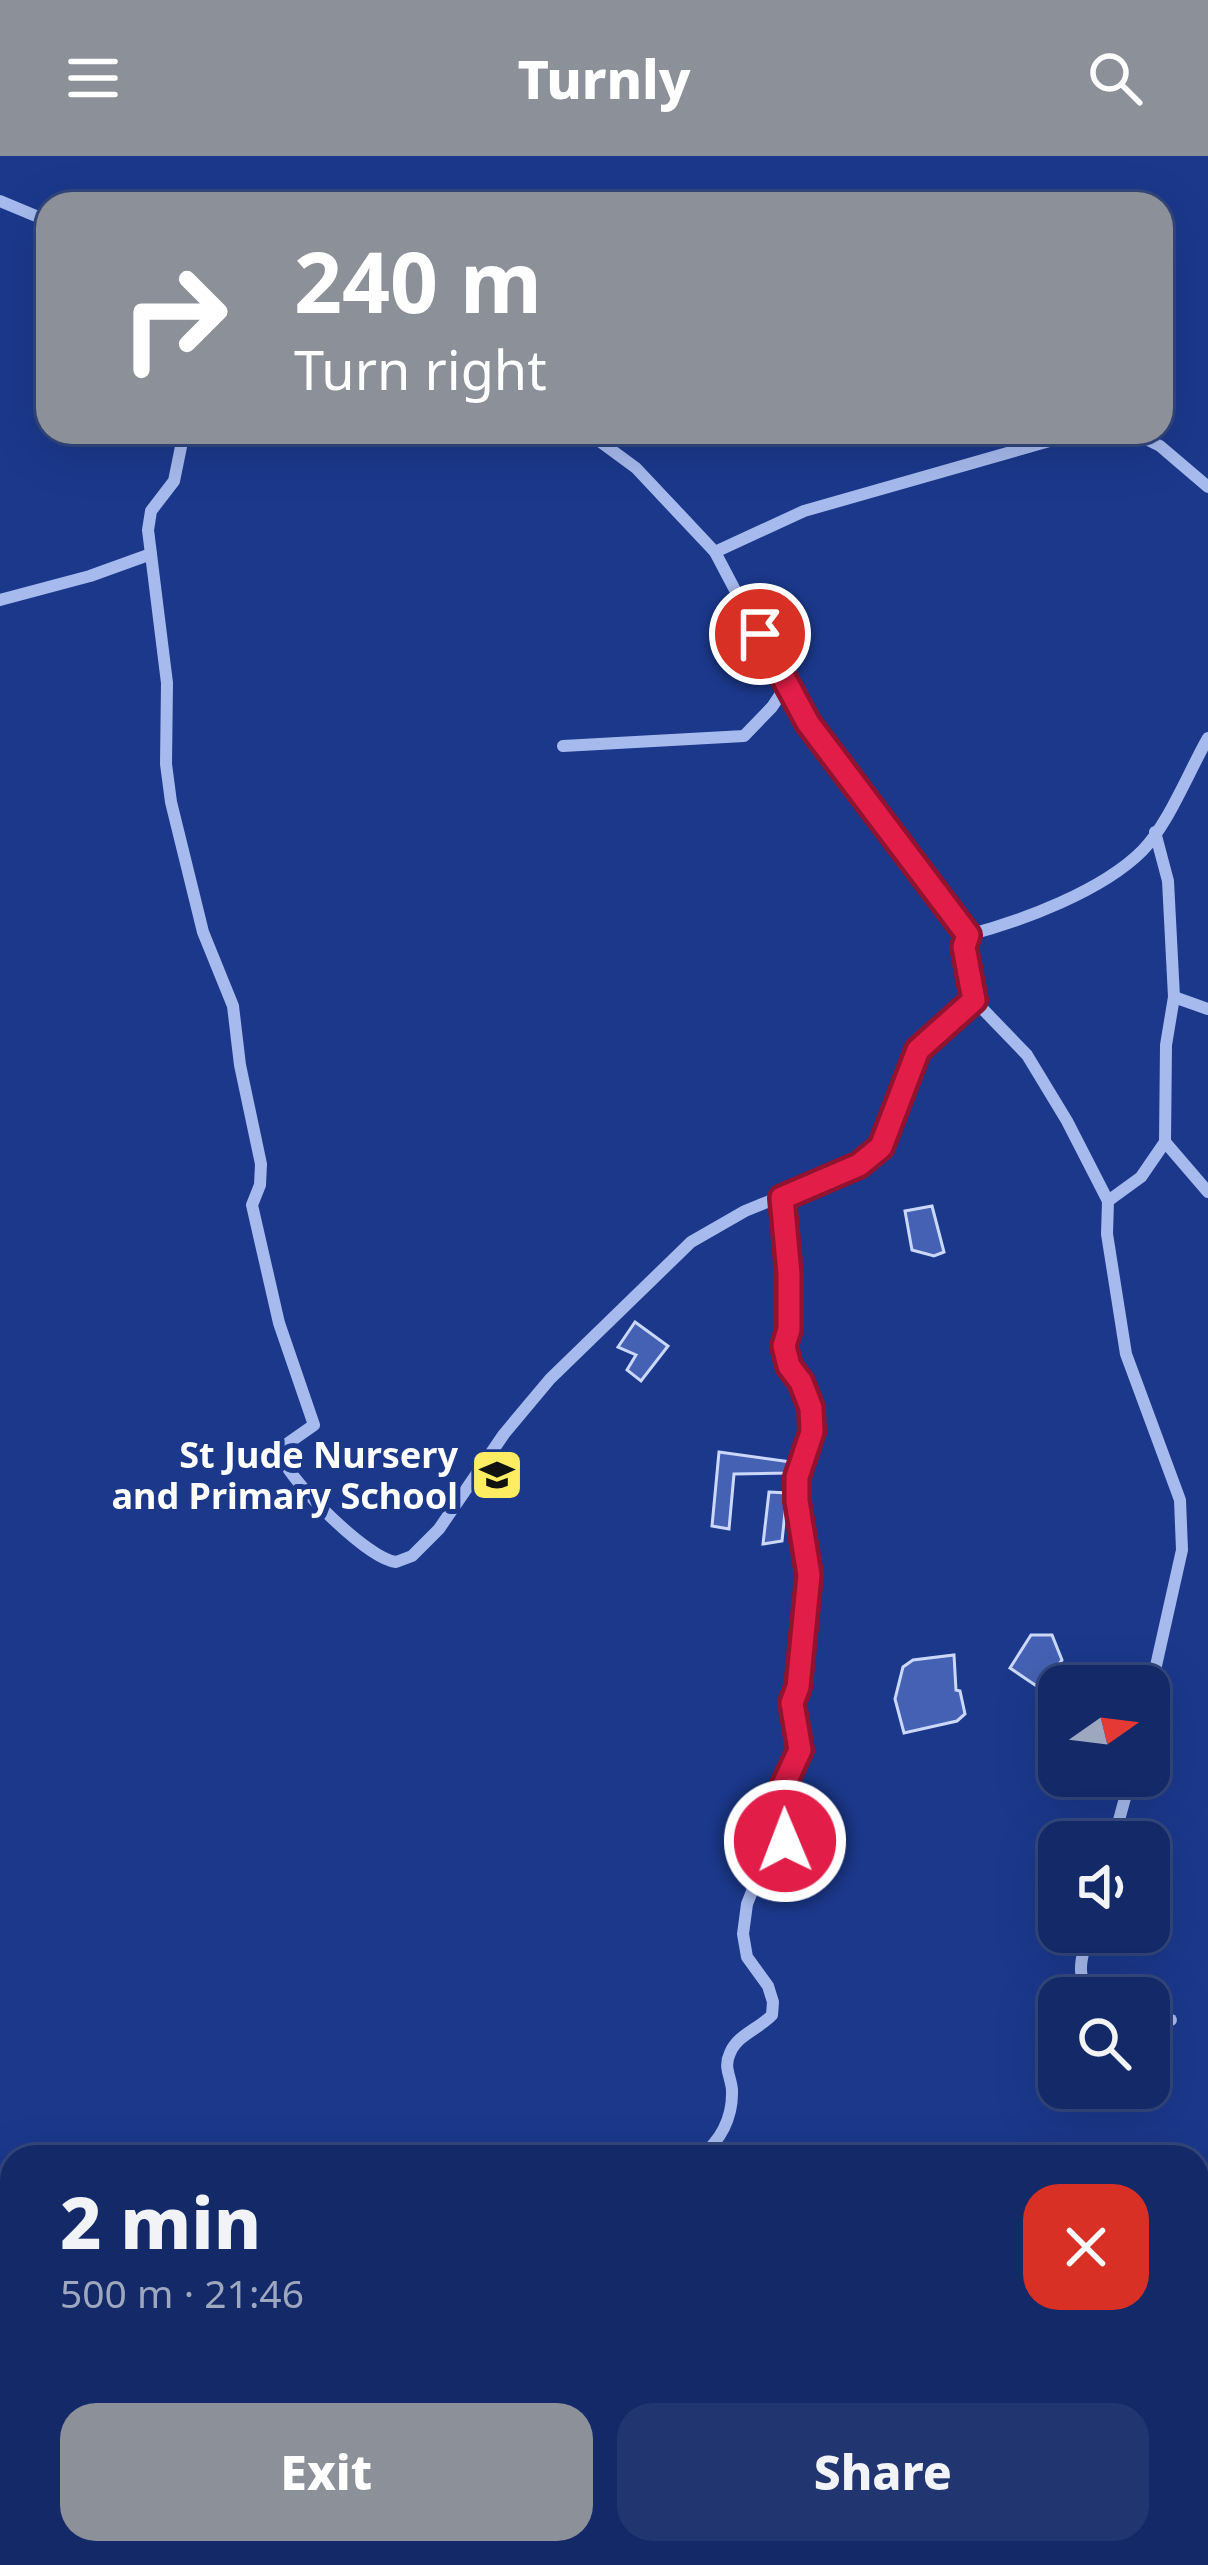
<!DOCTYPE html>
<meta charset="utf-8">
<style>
:root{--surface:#142a68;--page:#213671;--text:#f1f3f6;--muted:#9da7c0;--line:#33467c;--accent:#8c9099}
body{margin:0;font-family:"Noto Sans",sans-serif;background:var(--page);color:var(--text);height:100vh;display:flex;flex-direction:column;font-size:45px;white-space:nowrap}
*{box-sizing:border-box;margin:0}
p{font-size:39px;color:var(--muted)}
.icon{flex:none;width:66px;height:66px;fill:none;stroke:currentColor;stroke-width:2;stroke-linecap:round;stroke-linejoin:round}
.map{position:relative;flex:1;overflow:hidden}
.drawer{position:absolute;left:0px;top:1989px;width:1209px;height:420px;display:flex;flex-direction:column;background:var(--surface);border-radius:36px 36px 0 0;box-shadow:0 12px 48px #0002,0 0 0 3px var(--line)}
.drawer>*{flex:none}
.banner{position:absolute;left:36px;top:36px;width:1137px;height:252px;border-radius:36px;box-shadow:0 12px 48px #0002,0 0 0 3px var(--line);background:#8c9099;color:#fff;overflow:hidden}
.needle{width:78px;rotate:76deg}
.buttons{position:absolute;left:1038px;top:1509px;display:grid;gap:24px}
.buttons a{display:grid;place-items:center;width:132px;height:132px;border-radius:24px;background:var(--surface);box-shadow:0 12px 48px #0002,0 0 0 3px var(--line);font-size:60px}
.pin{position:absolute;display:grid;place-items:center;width:102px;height:102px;color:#fff;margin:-51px;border:6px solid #fff;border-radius:50%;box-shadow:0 3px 12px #0007}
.me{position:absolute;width:132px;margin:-66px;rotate:359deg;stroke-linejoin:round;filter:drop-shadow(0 0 9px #0008)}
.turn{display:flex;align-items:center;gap:42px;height:252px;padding:0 60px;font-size:54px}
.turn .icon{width:156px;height:156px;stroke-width:2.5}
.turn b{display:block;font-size:84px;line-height:102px}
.round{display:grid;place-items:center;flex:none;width:126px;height:126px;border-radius:36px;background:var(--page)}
.head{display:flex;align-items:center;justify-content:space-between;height:204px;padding:0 60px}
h1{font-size:72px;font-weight:800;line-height:90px}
.cta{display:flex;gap:24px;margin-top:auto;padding:24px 60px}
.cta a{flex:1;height:138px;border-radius:36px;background:var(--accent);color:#fff;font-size:48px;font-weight:800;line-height:138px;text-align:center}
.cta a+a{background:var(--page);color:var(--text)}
header{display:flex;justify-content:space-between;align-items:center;height:156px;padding:0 60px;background:var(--accent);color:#fff;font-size:54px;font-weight:800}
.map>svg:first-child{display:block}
</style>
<header><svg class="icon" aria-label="menu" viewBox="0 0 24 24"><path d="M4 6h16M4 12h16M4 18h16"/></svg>Turnly<svg class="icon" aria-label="search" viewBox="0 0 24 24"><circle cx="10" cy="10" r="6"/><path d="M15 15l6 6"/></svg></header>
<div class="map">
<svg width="1208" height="2409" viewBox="0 0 1208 2409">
<rect width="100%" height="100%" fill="#1b388b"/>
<path fill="#2e50a9" d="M290 2397H598L602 2409H244Z"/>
<g fill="#4461b3" stroke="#cbd8f9" stroke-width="3">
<path d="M932 1050 944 1096 934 1100 912 1094 905 1055Z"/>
<path d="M635 1166 668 1190 641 1225 627 1214 636 1199 618 1191Z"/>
<path d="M719 1296 791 1306 787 1317 734 1318 729 1373 712 1370Z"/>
<path d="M769 1336 787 1337 782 1385 763 1388Z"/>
<path d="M1031 1479H1052L1062 1504 1041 1533 1010 1512Z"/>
<path d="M954 1499 956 1534 960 1535 965 1558 957 1565 904 1577 895 1543 903 1511 913 1504Z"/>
</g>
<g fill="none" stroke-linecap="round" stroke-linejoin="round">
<path stroke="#a6baed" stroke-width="3" stroke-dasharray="6 9" stroke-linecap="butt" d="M1204 2388 1208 2401"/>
<g stroke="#a6baed" stroke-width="9">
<path d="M1197 2376 1208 2372"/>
<path d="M1108 2409 1140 2397"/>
</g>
<g stroke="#a6baed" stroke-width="12">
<path d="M0 45 48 65"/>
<path d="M184 276 174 325 151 355 148 374 167 527 166 608 171 646 203 776 233 850 240 909 261 1008 260 1029 252 1049 279 1167 314 1269 284 1290 282 1302C293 1328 368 1403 396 1406L412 1400 439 1373 504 1278 550 1223 691 1086 745 1055 859 1009 881 991 918 894 974 844 964 791 968 779"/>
<path d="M587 276 636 312 715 396 796 550 868 652 968 779C1022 765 1102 735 1142 695 1168 669 1189 615 1208 582"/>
<path d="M1132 276 1160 290 1208 331"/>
<path d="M715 396 804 355 1081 276"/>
<path d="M0 444 90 420 151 398"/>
<path d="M563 590 744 580 772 551 786 530"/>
<path d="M1174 841 1208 853"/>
<path d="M974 844 1027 899 1067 965 1108 1045"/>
<path d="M1165 986 1208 1036"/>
<path d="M1149 1541 1182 1394 1180 1344 1126 1198 1107 1078 1108 1045 1141 1021 1165 986 1166 889 1174 841 1168 725 1155 676"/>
<path d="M1113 1686 1131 1620"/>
<path d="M1088 1776C1081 1808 1070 1829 1108 1842"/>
<path d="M1149 1857 1171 1864"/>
<path d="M700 2001C720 1985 733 1962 732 1934 731 1920 723 1912 730 1897 737 1879 759 1873 772 1859L773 1846 768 1830 747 1801 743 1778 747 1748 753 1733 781 1711 785 1685 780 1637 800 1594 792 1547 798 1531 809 1419 797 1345V1321L812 1276 811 1251 801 1226 789 1210 784 1189 789 1173V1118L782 1042"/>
<path d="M172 2409 180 2397"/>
</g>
</g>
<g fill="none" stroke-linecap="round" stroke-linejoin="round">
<g stroke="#92132f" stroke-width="30">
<path id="route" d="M760 478 808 567 968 779 964 791 974 844 918 894 881 991 859 1009 782 1042 789 1118V1173L784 1190 789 1210 801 1226 811 1252 812 1276 797 1321V1345L809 1419 798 1531 792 1547 800 1594 780 1637 785 1685"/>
</g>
<use href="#route" stroke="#e11d48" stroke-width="21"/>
</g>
<defs>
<g id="school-square" transform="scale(2.7)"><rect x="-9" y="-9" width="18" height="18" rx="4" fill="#feed62" stroke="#1b388b"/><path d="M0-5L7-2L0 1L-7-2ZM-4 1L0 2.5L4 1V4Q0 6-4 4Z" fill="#111"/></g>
</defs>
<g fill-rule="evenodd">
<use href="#school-square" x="497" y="1319"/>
</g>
<g text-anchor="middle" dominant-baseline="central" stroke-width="10" stroke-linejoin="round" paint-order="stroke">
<g font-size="36" font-weight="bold" fill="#fff" stroke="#1b388b" text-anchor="end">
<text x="458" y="1298">St Jude Nursery<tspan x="458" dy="41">and Primary School</tspan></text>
</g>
</g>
</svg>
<div class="buttons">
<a><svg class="needle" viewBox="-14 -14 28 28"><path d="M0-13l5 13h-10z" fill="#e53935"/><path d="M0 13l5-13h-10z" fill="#9da7c0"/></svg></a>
<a><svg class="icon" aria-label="sound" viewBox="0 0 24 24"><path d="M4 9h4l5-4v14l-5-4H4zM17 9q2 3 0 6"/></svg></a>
<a><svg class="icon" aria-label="search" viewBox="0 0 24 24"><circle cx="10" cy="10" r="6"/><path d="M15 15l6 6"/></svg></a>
</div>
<div class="pin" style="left:760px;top:478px;background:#d93025"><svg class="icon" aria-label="arrive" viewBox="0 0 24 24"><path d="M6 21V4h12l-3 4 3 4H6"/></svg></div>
<svg class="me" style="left:785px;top:1685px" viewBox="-20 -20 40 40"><circle r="17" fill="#e11d48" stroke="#fff" stroke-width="3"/><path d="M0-11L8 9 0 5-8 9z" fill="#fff"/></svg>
<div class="banner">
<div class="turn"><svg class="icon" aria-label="right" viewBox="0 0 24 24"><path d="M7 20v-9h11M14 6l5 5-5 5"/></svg><div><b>240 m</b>Turn right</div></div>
</div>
<section class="drawer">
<div class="head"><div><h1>2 min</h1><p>500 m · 21:46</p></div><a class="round" style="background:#d93025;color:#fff"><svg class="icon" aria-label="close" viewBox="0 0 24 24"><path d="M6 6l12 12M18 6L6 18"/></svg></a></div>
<div class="cta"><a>Exit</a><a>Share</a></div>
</section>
</div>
